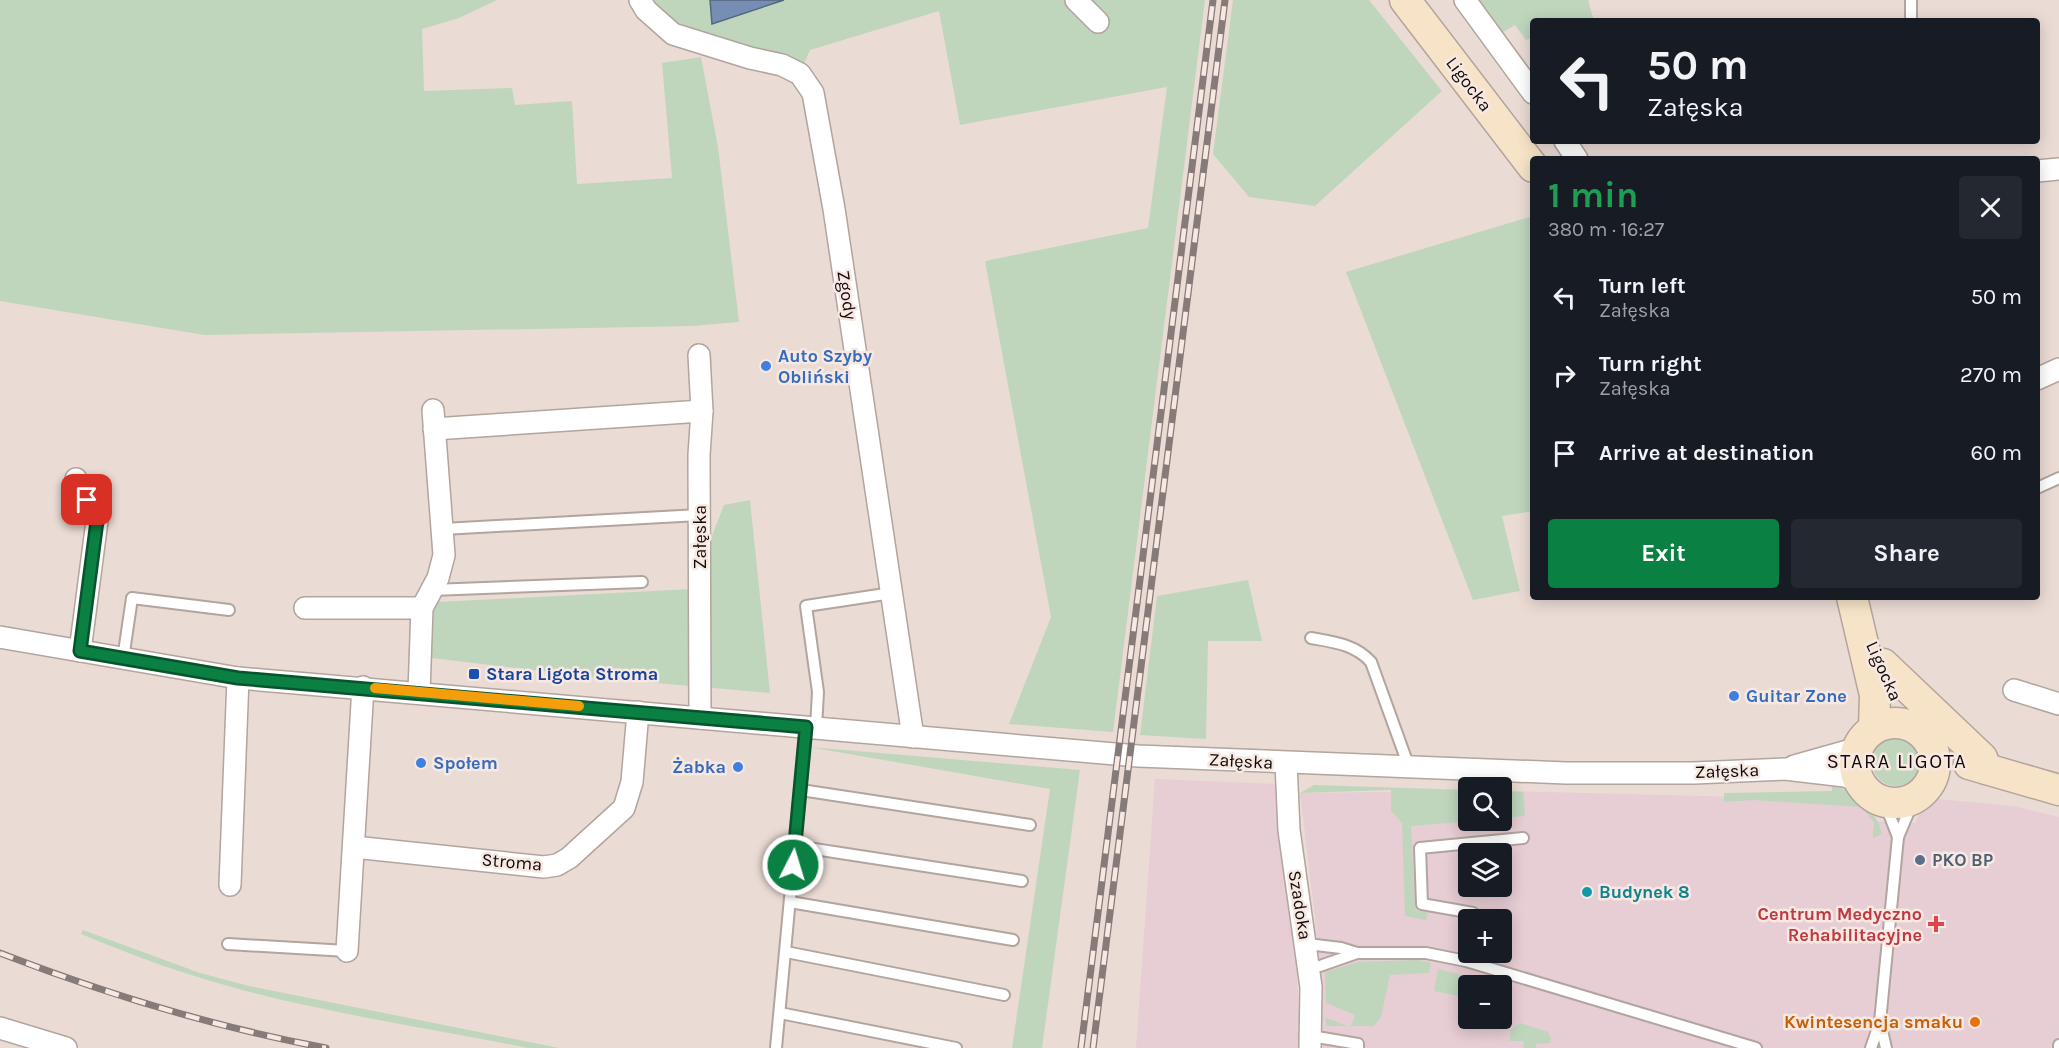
<!DOCTYPE html>
<meta charset="utf-8">
<style>
:root{--surface:#171b24;--page:#242831;--text:#f1f3f6;--muted:#9ea1a6;--accent:#0b8043}
body{margin:0;font-family:Karla,sans-serif;background:var(--page);color:var(--text);height:100vh;display:flex;flex-direction:column;font-size:22px;white-space:nowrap}
*{box-sizing:border-box;margin:0}
p{font-size:20px;color:var(--muted)}
.icon{flex:none;width:33px;height:33px;fill:none;stroke:currentColor;stroke-width:2;stroke-linecap:round;stroke-linejoin:round}
.map{position:relative;flex:1;overflow:hidden}
.details{position:absolute;left:1530px;top:156px;width:510px;height:444px;display:flex;flex-direction:column;background:var(--surface);border-radius:6px;box-shadow:0 3px 15px #0003}
.details>*{flex:none}
.banner{position:absolute;left:1530px;top:18px;width:510px;height:126px;border-radius:6px;box-shadow:0 3px 15px #0003;background:#171b24;color:var(--text);overflow:hidden}
.fabs{position:absolute;left:1458px;top:777px;display:grid;gap:12px}
.fabs a{display:grid;place-items:center;width:54px;height:54px;border-radius:6px;background:var(--surface);box-shadow:0 3px 15px #0003;font-size:30px}
.pin{position:absolute;display:grid;place-items:center;width:51px;height:51px;color:#fff;margin:-26px;border-radius:12px;box-shadow:0 3px 9px #0006}
.me{position:absolute;width:66px;margin:-33px;rotate:5deg;stroke-linejoin:round;filter:drop-shadow(0 0 4px #0008)}
.turn{display:flex;align-items:center;gap:21px;height:126px;padding:0 18px;font-size:27px}
.turn .icon{width:78px;height:78px;stroke-width:2.5}
.turn b{display:block;font-size:42px;line-height:51px}
.round{display:grid;place-items:center;flex:none;width:63px;height:63px;border-radius:6px;background:var(--page)}
.head{display:flex;align-items:center;justify-content:space-between;height:102px;padding:0 18px}
h1{font-size:36px;font-weight:700;line-height:45px;color:#1e9e55}
.button{display:flex;gap:12px;margin-top:auto;padding:12px 18px}
.button a{flex:1;height:69px;border-radius:6px;background:var(--accent);color:#fff;font-size:24px;font-weight:700;line-height:69px;text-align:center}
.button a+a{background:var(--page);color:var(--text)}
ul{padding:0;list-style:none}
li{display:flex;align-items:center;gap:18px;height:78px;padding:0 18px}
li div{flex:1}
li b{display:block;font-size:22px}
li em{font-style:normal}
.map>svg:first-child{display:block}
</style>
<div class="map">
<svg width="2059" height="1048" viewBox="0 0 2059 1048">
<rect width="100%" height="100%" fill="#ebdbd5"/>
<g fill="#e7cdd4" fill-rule="evenodd">
<path d="M1155 779 1277 784 1296 934 1300 1048H1136Z"/>
<path d="M1468 791V820H1502V791L1855 800 1876 821 1915 823 1921 811 1938 799 2013 806 2059 817V1048H1318L1315 917 1300 793ZM1468 854H1502V886H1468ZM1468 920H1502V952H1468ZM1468 986H1502V1018H1468Z"/>
</g>
<g fill="#bfd6bd">
<path d="M0 0H497L459 18 422 29 424 91 512 88 515 105 572 101 577 184 672 178 662 63 701 57 718 147 739 322 692 326 204 335 0 301Z"/>
<path d="M652 0H1205L1113 732 1009 724 1051 617 985 261 1148 228 1167 87 960 125 939 11 810 50 803 66 682 30Z"/>
<path d="M1233 0H1369L1442 91 1315 206 1249 197 1213 154Z"/>
<path d="M1476 0H1588L1594 21H1533V38L1526 40 1515 25 1500 34Z"/>
<path d="M1533 216V511L1502 516 1520 591 1473 600 1346 272Z"/>
<path d="M750 500 770 693 600 678 431 658 429 622 438 602 691 589 724 505Z"/>
<path d="M1248 580 1262 641H1208L1206 739 1140 735 1157 596Z"/>
<circle cx="1896" cy="762" r="24"/>
<path d="M809 747 1080 770 1042 1048H1012L1050 789Z"/>
<path d="M1314 785 1468 790V820L1472 821 1411 826 1415 909 1428 913 1426 920 1405 916 1402 823 1391 811V790L1300 793Z"/>
<path d="M1832 786C1855 788 1878 813 1882 834L1873 838 1874 822 1861 807 1754 800 1724 802V793L1832 791Z"/>
<path d="M1502 791 1523 792 1525 816 1502 818Z"/>
<path d="M83 930 200 973 249 986 559 1048H528C419 1026 307 1011 201 978 160 966 120 950 81 934Z"/>
<path d="M1418 960 1431 963 1429 973 1390 975 1381 1017 1374 1026H1326V1018L1351 1027 1355 1015 1326 1003 1325 972 1358 962Z"/>
<path d="M1438 969 1482 980 1485 985 1468 986V998L1434 991Z"/>
<path d="M1520 1023 1548 1032 1551 1038 1550 1043 1536 1044V1048H1524L1523 1041H1510V1030Z"/>
</g>
<path fill="#768eb3" stroke="#576680" stroke-width="1.5" d="M710 0H784L712 24Z"/>
<g fill="none" stroke-linecap="round" stroke-linejoin="round">
<g stroke="#b2a49e" stroke-width="14">
<g id="lane">
<path d="M1911 21V0"/>
<path d="M2037 488 2059 478"/>
<path d="M443 529 699 515"/>
<path d="M432 590 642 582"/>
<path d="M1311 638C1333 642 1355 644 1371 662L1409 767"/>
<path d="M123 659 132 598 229 610"/>
<path d="M816 728 818 692 806 606 892 593"/>
<path d="M801 790 1030 825"/>
<path d="M1884 801 1898 837 1914 799"/>
<path d="M795 846 1022 881"/>
<path d="M790 902 1013 940"/>
<path d="M1472 920 1473 913 1422 904 1420 848 1523 838"/>
<path d="M228 944 347 951"/>
<path d="M1307 944 1341 948 1357 953H1426L1466 961 1756 1048"/>
<path d="M786 952 1004 995"/>
<path d="M1466 961 1468 945"/>
<path d="M1309 966H1320L1357 953"/>
<path d="M780 1013 956 1048"/>
<path d="M1311 1036 1358 1044V1048"/>
<path d="M776 1048 806 727"/>
<path d="M1871 1048 1880 1022"/>
<path d="M1886 1048 1880 1022 1898 837"/>
<path d="M2059 1048V1045"/>
</g>
</g>
<g stroke="#b2a49e" stroke-width="24">
<g id="street">
<path d="M640 0 646 10 673 34 750 58 782 65 800 74 813 93 834 209 913 737"/>
<path d="M1076 0 1098 22"/>
<path d="M1465 0 1533 93"/>
<path d="M1565 141 1577 159"/>
<path d="M2037 171 2059 169"/>
<path d="M699 355 702 411 699 455 700 718"/>
<path d="M2037 379 2059 369"/>
<path d="M434 429 702 411"/>
<path d="M76 479 97 521 80 651"/>
<path d="M305 608H422"/>
<path d="M0 637 238 678 1138 756 1566 773H1694L1785 769 1845 776 1860 781"/>
<path d="M2014 690 2059 704"/>
<path d="M419 692 422 608 438 578 444 555 433 410"/>
<path d="M1286 763 1289 830 1311 987 1310 1048"/>
<path d="M1794 766 1858 748"/>
<path d="M354 847 544 867 557 865 569 858 624 808 632 782 638 712"/>
<path d="M230 885 238 678"/>
<path d="M347 951 363 687"/>
<path d="M0 1028 66 1048"/>
</g>
</g>
<g stroke="#b2a49e" stroke-width="33">
<g id="secondary">
<path d="M1405 0 1533 167"/>
<path d="M1852 597 1875 695 1874 728"/>
<path d="M1883 664 1982 758 1986 769"/>
<circle cx="1895" cy="763" r="40"/>
<path d="M1969 764 2059 790"/>
</g>
</g>
<use href="#lane" stroke="#fff" stroke-width="10"/>
<use href="#street" stroke="#fff" stroke-width="21"/>
<use href="#secondary" stroke="#f7e4c8" stroke-width="30"/>
<g stroke="#867b78" stroke-width="7">
<g id="rail">
<path d="M0 953C106 994 214 1027 326 1048"/>
<path d="M1081 1048 1213 0"/>
<path d="M1093 1048 1225 0"/>
</g>
</g>
<use href="#rail" stroke="#f8e8e2" stroke-width="4.5" stroke-dasharray="14" stroke-linecap="butt"/>
</g>
<g fill="none" stroke-linecap="round" stroke-linejoin="round">
<g stroke="#07532c" stroke-width="15">
<path id="route" d="M87 500 97 521 80 651 238 678 806 727 793 865"/>
</g>
<use href="#route" stroke="#0b8043" stroke-width="10"/>
<path stroke="#f59e0b" stroke-width="10" d="M375 688 579 706"/>
</g>
<g fill="#3f7fe0" stroke="#f8e8e2" stroke-width="2">
<circle cx="766" cy="366" r="6"/>
<circle cx="1734" cy="696" r="6"/>
<circle cx="421" cy="763" r="6"/>
<circle cx="738" cy="767" r="6"/>
</g>
<rect fill="#1a4fb4" stroke="#f8e8e2" stroke-width="2" x="468" y="668" width="12" height="12" rx="3"/>
<circle fill="#5c6f8a" stroke="#f8e8e2" stroke-width="2" cx="1920" cy="860" r="6"/>
<circle fill="#0f9aa8" stroke="#f8e8e2" stroke-width="2" cx="1587" cy="892" r="6"/>
<path fill="#e0444e" stroke="#f8e8e2" stroke-width="2" d="M1933 915h6v6h6v6h-6v6h-6v-6h-6v-6h6z"/>
<circle fill="#e8710a" stroke="#f8e8e2" stroke-width="2" cx="1975" cy="1022" r="6"/>
<g text-anchor="middle" dominant-baseline="central" stroke-width="5" stroke-linejoin="round" paint-order="stroke">
<g font-size="18" fill="#0f0a09" stroke="#f8e8e2">
<text transform="translate(1469 84) rotate(53)">Ligocka</text>
<text transform="translate(847 295) rotate(81)">Zgody</text>
<text transform="translate(700 537) rotate(-90)">Załęska</text>
<text transform="translate(1884 671) rotate(66)">Ligocka</text>
<text transform="translate(1241 761) rotate(3)">Załęska</text>
<text transform="translate(1727 771) rotate(-2)">Załęska</text>
<text transform="translate(512 862) rotate(5)">Stroma</text>
<text transform="translate(1300 905) rotate(81)">Szadoka</text>
</g>
<g font-size="18" font-weight="bold" fill="#366cbe" stroke="#f8e8e2" text-anchor="start">
<text x="778" y="356">Auto Szyby<tspan x="778" dy="21">Obliński</tspan></text>
<text x="1746" y="696">Guitar Zone</text>
<text x="433" y="763">Społem</text>
<text x="726" y="767" text-anchor="end">Żabka</text>
</g>
<g font-size="18" font-weight="bold" fill="#164399" stroke="#f8e8e2" text-anchor="start">
<text x="486" y="674">Stara Ligota Stroma</text>
</g>
<g font-size="18" font-weight="bold" fill="#4e5e75" stroke="#f8e8e2" text-anchor="start">
<text x="1932" y="860">PKO BP</text>
</g>
<g font-size="18" font-weight="bold" fill="#0d838f" stroke="#f8e8e2" text-anchor="start">
<text x="1599" y="892">Budynek 8</text>
</g>
<g font-size="18" font-weight="bold" fill="#be3a42" stroke="#f8e8e2" text-anchor="end">
<text x="1922" y="914">Centrum Medyczno<tspan x="1922" dy="21">Rehabilitacyjne</tspan></text>
</g>
<g font-size="18" font-weight="bold" fill="#c56008" stroke="#f8e8e2" text-anchor="end">
<text x="1963" y="1022">Kwintesencja smaku</text>
</g>
<g font-size="20" letter-spacing="1.5" fill="#0f0a09" stroke="#f8e8e2">
<text x="1897" y="761">STARA LIGOTA</text>
</g>
</g>
</svg>
<div class="fabs">
<a><svg class="icon" aria-label="search" viewBox="0 0 24 24"><circle cx="10" cy="10" r="6"/><path d="M15 15l6 6"/></svg></a>
<a><svg class="icon" aria-label="layers" viewBox="0 0 24 24"><path d="M12 4l9 5-9 5-9-5zM3 14l9 5 9-5"/></svg></a>
<a>+</a>
<a>−</a>
</div>
<div class="pin" style="left:87px;top:500px;background:#d93025"><svg class="icon" aria-label="arrive" viewBox="0 0 24 24"><path d="M6 21V4h12l-3 4 3 4H6"/></svg></div>
<svg class="me" style="left:793px;top:865px" viewBox="-20 -20 40 40"><circle r="17" fill="#0b8043" stroke="#fff" stroke-width="3"/><path d="M0-11L8 9 0 5-8 9z" fill="#fff"/></svg>
<div class="banner">
<div class="turn"><svg class="icon" aria-label="left" viewBox="0 0 24 24"><path d="M17 20v-9H6M10 6l-5 5 5 5"/></svg><div><b>50 m</b>Załęska</div></div>
</div>
<section class="details">
<div class="head"><div><h1>1 min</h1><p>380 m · 16:27</p></div><a class="round"><svg class="icon" aria-label="close" viewBox="0 0 24 24"><path d="M6 6l12 12M18 6L6 18"/></svg></a></div>
<ul>
<li><svg class="icon" aria-label="left" viewBox="0 0 24 24"><path d="M17 20v-9H6M10 6l-5 5 5 5"/></svg><div><b>Turn left</b><p>Załęska</p></div><em>50 m</em></li>
<li><svg class="icon" aria-label="right" viewBox="0 0 24 24"><path d="M7 20v-9h11M14 6l5 5-5 5"/></svg><div><b>Turn right</b><p>Załęska</p></div><em>270 m</em></li>
<li><svg class="icon" aria-label="arrive" viewBox="0 0 24 24"><path d="M6 21V4h12l-3 4 3 4H6"/></svg><div><b>Arrive at destination</b></div><em>60 m</em></li>
</ul>
<div class="button"><a>Exit</a><a>Share</a></div>
</section>
</div>
